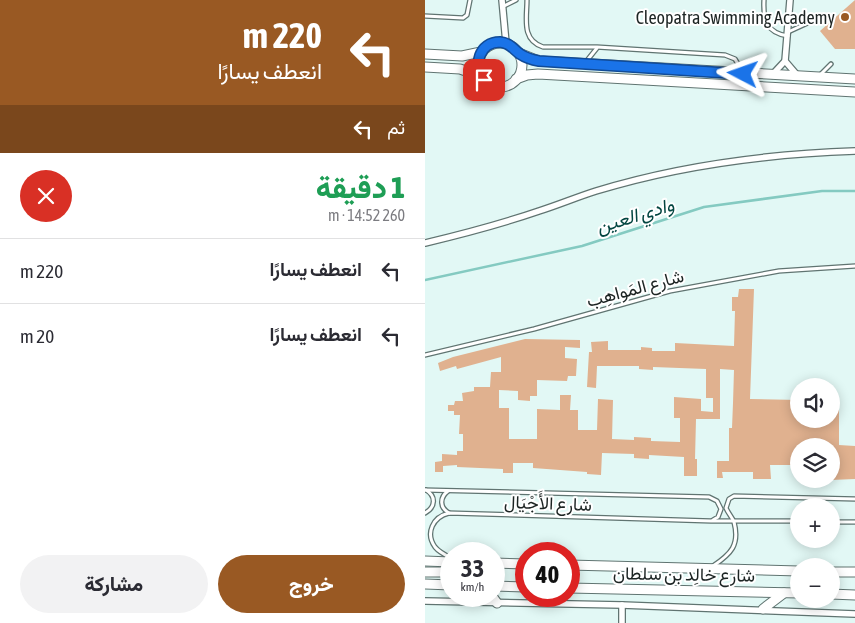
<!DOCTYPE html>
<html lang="ar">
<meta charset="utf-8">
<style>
:root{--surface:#fff;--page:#f2f2f3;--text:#2b2b33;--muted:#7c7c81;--line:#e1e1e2;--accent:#995923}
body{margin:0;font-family:"Asap Condensed",Vazirmatn,sans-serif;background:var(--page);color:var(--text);direction:rtl;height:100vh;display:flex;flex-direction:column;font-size:19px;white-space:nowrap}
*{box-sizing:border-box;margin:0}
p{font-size:16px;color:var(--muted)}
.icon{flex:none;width:28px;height:28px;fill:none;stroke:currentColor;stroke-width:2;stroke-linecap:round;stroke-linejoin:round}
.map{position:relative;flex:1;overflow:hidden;direction:ltr}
.details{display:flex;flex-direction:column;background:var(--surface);width:425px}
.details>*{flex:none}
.top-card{background:#995923;color:#fff;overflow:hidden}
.controls{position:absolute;left:365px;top:378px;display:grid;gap:10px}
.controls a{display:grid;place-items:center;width:50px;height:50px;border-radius:50%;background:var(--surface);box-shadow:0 2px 12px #0003;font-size:25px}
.speed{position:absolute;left:15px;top:542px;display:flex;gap:10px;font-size:25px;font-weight:700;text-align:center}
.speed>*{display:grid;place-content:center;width:65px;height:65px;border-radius:50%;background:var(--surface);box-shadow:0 2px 12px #0003;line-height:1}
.speed small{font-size:12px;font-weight:400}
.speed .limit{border:8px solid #d22;background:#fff;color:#111}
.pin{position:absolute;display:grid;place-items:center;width:42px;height:42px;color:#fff;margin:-21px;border-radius:10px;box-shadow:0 2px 8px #0006}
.me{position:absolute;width:55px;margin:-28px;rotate:274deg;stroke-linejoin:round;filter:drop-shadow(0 0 4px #0008)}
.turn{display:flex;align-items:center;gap:18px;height:105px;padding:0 20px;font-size:22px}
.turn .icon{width:65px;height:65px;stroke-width:2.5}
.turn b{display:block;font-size:35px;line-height:42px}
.then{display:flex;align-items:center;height:48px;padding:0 20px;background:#0003;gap:10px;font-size:19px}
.round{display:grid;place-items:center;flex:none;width:52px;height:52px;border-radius:26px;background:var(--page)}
.overview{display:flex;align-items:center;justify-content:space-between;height:85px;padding:0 20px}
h1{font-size:30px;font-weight:800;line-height:38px;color:#1e9e55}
.action{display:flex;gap:10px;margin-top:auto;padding:10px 20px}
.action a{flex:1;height:58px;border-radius:30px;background:var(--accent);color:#fff;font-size:20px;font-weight:800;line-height:58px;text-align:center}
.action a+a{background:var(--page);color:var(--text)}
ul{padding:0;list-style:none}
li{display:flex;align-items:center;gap:15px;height:65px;padding:0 20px;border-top:1px solid var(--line)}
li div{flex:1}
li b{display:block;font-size:19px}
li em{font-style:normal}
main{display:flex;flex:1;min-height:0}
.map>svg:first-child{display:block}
</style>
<main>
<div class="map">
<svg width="430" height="623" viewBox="0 0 430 623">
<rect width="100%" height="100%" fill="#e2f8f5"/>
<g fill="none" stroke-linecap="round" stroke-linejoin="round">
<path stroke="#84cac1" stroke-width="2.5" d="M0 280 157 246 279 207 397 191H430"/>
</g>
<g fill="#e0b18f">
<path d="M430 0V49H410L395 31Z"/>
<path d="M314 289H329L325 399 374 400V419H406V401H414V445L430 446V479L406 480V446H374V465H345L346 479H328V472H297L298 478H292V461H304V428H307L308 403 309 370 295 369V419H271L270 459H272V476H259V457L224 455V459L209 458V454L177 453 176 475 162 474V472L108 468V463H88V473H78V469L32 467V465L18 466V472H10V462L17 461V454L32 455V451H38V434H34L35 415H29V411H23V405H29L30 401H38L37 393 49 391V387H65L66 372H76V357L32 369 31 366 15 371 13 363 28 357 100 339 155 340V348L140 347V358L152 359 151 376H143L142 381 112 380V396H105V401L93 400V391L74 390V408H84V439H112V409L135 410V395H146L145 410H153V430H172L173 399 188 400 187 439 209 440V437L226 438V441L255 442V418H249V397L276 399V411L288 412V398H281V369L228 367V370L214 369V366H172L171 388 162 387 164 352H167L166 342 183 341V350H216V347L227 348V351H250V343L309 346 310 311H307V297H313Z"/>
</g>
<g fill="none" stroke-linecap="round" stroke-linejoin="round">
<g stroke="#607471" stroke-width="5.5">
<g id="lane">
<path d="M102 0C102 18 96 40 118 47H172L300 55 310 59 317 71"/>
<path d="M339 0C338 19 341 33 363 36"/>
<path d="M77 7 91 0"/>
<path d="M0 16 38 18 42 15 45 0"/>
<path d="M363 32 387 21"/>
<path d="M160 63 172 48"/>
<path d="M396 74 406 64"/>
<path d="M0 355 109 329 245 291 354 271 430 266"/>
<path d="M0 490 284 497 292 501 296 509 293 517 288 520"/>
<path d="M23 491C14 498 15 508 24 513"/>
<path d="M0 513C11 507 11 496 1 490"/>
<path d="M406 522H430"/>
<path d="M26 558C20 555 14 552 10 547 0 533 8 517 24 513L286 521H374"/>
<path d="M288 566C306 554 315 545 309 522 307 517 303 513 301 508L304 499 309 496 430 499"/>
</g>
</g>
<g stroke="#607471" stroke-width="8">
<g id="street">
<path d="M77 0 81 43"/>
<path d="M360 61 372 75"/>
<path d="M347 75 360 61 365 0"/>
<path d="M0 243C38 234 76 224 114 211 133 205 152 197 171 191 256 165 342 154 430 151"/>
<path d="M0 601 197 605 430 614"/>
<path d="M197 623V605"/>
</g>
</g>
<g stroke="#607471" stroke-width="11">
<g id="secondary">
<circle cx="75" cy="65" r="22"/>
<path d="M94 53 114 61 430 79"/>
<path d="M0 54 37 56 56 52"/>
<path d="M0 67 35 69 55 76"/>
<path d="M91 79 102 75 113 74 430 92"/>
</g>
</g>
<g stroke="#607471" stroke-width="11">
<g id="primary">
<path d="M0 561 26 562"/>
<path d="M69 563 101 564"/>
<path d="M144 565 374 571"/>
<path d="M0 572H26"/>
<path d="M406 572H430"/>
<path d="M0 584 26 585"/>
<path d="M69 586 101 587"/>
<path d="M144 588 374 593"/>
<path d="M406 594 430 595"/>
<path d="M67 596 72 603"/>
<path d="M338 609 359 593"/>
</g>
</g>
<use href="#lane" stroke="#fff" stroke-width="3"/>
<use href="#street" stroke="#fff" stroke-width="5.5"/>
<use href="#secondary" stroke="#fff" stroke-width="9"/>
<use href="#primary" stroke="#fff" stroke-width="9"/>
</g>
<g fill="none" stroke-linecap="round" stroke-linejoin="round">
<g stroke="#114b97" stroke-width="12">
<path id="route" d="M59 80C48 65 54 42 75 42 85 43 88 49 95 54 101 58 108 60 114 61L318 74"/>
</g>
<use href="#route" stroke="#1a73e8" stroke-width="9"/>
</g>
<circle fill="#995923" stroke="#fff" stroke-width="2" cx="420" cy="17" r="5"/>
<g text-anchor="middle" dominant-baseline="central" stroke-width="4" stroke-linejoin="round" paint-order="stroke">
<g font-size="18" fill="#1c2423" stroke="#fff" text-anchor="end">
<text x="410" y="17">Cleopatra Swimming Academy</text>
</g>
<g font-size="18" fill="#1c2423" stroke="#fff">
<text transform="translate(210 288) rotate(-15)">شارع المَواهِب</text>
<text transform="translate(123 503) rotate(2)">شارع الأَجْيَال</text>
<text transform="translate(259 574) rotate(1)">شارع خالِد بن سلطان</text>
</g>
<g font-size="19" font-style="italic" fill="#034641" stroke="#fff">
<text transform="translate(210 215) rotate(-17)">وادي العين</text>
</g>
</g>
</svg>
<div class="controls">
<a><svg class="icon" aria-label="sound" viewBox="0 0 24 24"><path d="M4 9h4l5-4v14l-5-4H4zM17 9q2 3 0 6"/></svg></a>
<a><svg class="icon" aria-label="layers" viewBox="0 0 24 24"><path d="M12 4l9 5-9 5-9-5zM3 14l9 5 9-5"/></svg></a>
<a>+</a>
<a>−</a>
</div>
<div class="speed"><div>33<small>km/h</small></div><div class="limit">40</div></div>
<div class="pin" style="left:59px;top:80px;background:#d93025"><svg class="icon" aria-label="arrive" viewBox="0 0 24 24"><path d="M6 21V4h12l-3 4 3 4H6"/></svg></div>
<svg class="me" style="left:318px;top:74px" viewBox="-20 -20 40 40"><path d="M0-17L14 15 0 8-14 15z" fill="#1a73e8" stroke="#fff" stroke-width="4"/></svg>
</div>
<section class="details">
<div class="top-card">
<div class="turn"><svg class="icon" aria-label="left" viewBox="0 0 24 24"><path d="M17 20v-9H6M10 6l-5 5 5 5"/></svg><div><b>220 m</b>انعطف يسارًا</div></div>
<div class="then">ثم<svg class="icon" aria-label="left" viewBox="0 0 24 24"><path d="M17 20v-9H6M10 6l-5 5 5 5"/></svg></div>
</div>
<div class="overview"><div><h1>1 دقيقة</h1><p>260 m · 14:52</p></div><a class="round" style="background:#d93025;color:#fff"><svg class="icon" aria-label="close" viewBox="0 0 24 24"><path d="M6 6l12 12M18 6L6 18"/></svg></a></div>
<ul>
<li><svg class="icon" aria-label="left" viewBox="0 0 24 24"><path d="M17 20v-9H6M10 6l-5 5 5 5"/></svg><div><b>انعطف يسارًا</b></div><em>220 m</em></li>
<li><svg class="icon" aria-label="left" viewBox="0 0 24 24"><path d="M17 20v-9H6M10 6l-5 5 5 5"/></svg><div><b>انعطف يسارًا</b></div><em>20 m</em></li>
</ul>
<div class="action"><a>خروج</a><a>مشاركة</a></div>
</section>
</main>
